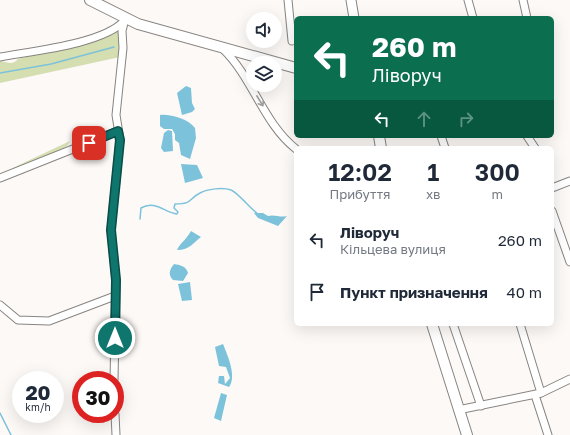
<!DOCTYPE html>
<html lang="uk">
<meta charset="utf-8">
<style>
:root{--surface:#fff;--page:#f6f6f7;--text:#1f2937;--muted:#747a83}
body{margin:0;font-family:"Golos Text",sans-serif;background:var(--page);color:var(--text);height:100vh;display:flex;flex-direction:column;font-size:15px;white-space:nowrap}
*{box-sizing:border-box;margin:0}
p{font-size:13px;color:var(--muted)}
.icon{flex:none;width:22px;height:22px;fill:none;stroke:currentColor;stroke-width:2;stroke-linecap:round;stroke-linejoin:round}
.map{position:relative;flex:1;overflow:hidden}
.drawer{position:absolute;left:294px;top:146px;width:260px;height:180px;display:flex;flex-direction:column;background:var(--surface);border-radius:6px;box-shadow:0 4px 16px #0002}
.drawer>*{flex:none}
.top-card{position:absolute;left:294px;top:16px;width:260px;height:122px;border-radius:6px;box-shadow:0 4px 16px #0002;background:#0b6e4f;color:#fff;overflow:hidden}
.fabs{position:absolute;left:246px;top:12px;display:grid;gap:8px}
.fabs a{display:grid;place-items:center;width:36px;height:36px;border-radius:50%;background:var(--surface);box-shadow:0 4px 16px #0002;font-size:20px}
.speed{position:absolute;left:12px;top:371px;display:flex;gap:8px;font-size:20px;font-weight:700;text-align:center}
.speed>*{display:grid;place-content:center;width:52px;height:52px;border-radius:50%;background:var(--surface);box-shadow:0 4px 16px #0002;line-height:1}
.speed small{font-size:10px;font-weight:400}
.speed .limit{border:6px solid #d22;background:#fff;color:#111}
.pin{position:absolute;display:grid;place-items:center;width:34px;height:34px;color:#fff;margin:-17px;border-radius:8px;box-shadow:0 2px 6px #0006}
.me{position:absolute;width:44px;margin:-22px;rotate:0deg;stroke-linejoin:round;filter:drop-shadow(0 0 3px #0008)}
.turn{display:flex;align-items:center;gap:14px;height:84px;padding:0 12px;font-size:18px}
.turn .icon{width:52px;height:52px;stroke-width:2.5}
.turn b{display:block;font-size:28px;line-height:34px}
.lanes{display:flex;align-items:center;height:38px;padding:0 12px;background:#0003;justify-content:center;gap:20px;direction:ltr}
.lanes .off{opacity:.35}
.eta{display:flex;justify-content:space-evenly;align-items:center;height:68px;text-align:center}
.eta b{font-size:24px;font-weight:600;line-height:28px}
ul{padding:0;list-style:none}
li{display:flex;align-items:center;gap:12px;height:52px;padding:0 12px}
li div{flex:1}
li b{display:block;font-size:15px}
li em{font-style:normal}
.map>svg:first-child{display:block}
</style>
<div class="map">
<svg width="570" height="435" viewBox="0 0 570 435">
<rect width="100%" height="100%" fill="#fdf9f6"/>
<g fill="#d4deb0">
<path d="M115 30 120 31V57L0 83V61C9 62 11 66 18 59L91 40Z"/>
<path d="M70 141 67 146 59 151 0 177V174Z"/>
</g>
<g fill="#7dc2db">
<path d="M186 86 191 88 192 103 195 109 192 112 182 115 177 93Z"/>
<path d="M160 115C171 114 188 119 195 128L196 138 190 159 181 155 179 143 175 140V134L172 129H164L160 126Z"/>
<path d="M168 130 172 131 173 151 164 152 161 148 164 133Z"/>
<path d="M181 164 197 165 203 178 185 183Z"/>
<path d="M254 213H263L268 216C275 214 280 218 287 216L278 226 258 218Z"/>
<path d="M191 231 201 237C192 244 189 250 177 250 180 243 187 239 191 231Z"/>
<path d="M174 264C180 265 186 266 188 273L183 281 173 280C168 275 169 270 174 264Z"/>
<path d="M190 282 192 300 182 301 178 284Z"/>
<path d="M223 344C228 356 237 377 229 387L218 383 219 376H224L225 384 230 378 226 367 219 366 215 347Z"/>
<path d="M221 393 227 395 221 421 214 418Z"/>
</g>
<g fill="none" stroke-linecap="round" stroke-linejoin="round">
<g stroke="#7dc2db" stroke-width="1.5">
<path d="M0 73 51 64 114 47"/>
<path d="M140 219 141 208C155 200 164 212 177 214L178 212 174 208 175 204C193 204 188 199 200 193 207 189 223 187 231 190 237 192 251 209 259 215"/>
<path d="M0 413 11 435"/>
</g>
<g stroke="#888481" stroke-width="9">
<g id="minor">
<path d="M288 0 292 41 296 40"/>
<path d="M468 0 473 18"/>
<path d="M523 0 527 18"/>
<path d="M223 49C253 78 263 123 296 149"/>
<path d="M0 57C32 51 103 44 124 21"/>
<path d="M441 136 445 148"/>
<path d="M527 136 535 148"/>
<path d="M0 178 118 131"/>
<path d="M552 188 570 181"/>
<path d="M552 211 570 262"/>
<path d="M0 305 18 320 49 321 115 296"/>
<path d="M453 324 481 406"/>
<path d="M520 324 541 393"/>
<path d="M114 380 116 280 111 230 120 140 116 115 123 48 122 31 125 19"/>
<path d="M535 395 548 435"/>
<path d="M458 410 541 393 570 379"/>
<path d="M115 414 116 435"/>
</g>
</g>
<g stroke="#888481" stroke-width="11">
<path id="major" d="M351 0 354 18"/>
</g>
<g stroke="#888481" stroke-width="12">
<g id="highway">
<path d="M90 0 138 24 296 68"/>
<path d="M379 136 381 148"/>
<path d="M432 324 467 435"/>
</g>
</g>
<use href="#minor" stroke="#fff" stroke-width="7"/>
<use href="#major" stroke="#fff" stroke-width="9"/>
<use href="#highway" stroke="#fff" stroke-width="10"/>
</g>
<defs><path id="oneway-shaft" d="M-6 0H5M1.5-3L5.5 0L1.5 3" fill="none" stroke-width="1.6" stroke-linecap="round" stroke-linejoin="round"/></defs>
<use stroke="#9f9f9e" href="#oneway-shaft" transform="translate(260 101) rotate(58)"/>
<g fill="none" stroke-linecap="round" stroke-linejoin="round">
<g stroke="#0a4d48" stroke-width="10">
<path id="route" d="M89 143 118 131 120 140 111 230 116 280 115 338"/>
</g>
<use href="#route" stroke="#0f766e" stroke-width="7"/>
</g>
</svg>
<div class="fabs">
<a><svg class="icon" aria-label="sound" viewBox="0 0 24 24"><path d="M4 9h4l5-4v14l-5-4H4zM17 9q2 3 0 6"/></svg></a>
<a><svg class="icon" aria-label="layers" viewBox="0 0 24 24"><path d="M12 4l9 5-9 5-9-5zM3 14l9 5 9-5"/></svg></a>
</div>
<div class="speed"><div>20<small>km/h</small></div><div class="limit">30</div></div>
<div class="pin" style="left:89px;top:143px;background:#d93025"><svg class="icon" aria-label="arrive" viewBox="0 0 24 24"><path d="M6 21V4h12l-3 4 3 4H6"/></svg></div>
<svg class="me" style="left:115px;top:338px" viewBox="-20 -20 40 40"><circle r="17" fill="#0f766e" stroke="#fff" stroke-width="3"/><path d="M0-11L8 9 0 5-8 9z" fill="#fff"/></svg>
<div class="top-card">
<div class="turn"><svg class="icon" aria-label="left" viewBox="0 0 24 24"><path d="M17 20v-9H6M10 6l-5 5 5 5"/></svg><div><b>260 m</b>Ліворуч</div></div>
<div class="lanes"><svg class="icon" aria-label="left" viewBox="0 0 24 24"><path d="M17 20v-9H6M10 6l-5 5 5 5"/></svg><svg class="icon off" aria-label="ahead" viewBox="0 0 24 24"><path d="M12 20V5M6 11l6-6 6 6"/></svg><svg class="icon off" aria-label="right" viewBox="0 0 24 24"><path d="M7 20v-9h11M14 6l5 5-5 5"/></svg></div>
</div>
<section class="drawer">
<div class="eta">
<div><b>12:02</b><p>Прибуття</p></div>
<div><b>1</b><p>хв</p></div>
<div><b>300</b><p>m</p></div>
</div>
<ul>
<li><svg class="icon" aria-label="left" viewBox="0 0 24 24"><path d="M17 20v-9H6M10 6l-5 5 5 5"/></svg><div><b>Ліворуч</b><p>Кільцева вулиця</p></div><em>260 m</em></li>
<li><svg class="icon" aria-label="arrive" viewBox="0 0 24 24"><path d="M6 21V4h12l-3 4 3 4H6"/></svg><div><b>Пункт призначення</b></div><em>40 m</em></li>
</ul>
</section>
</div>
